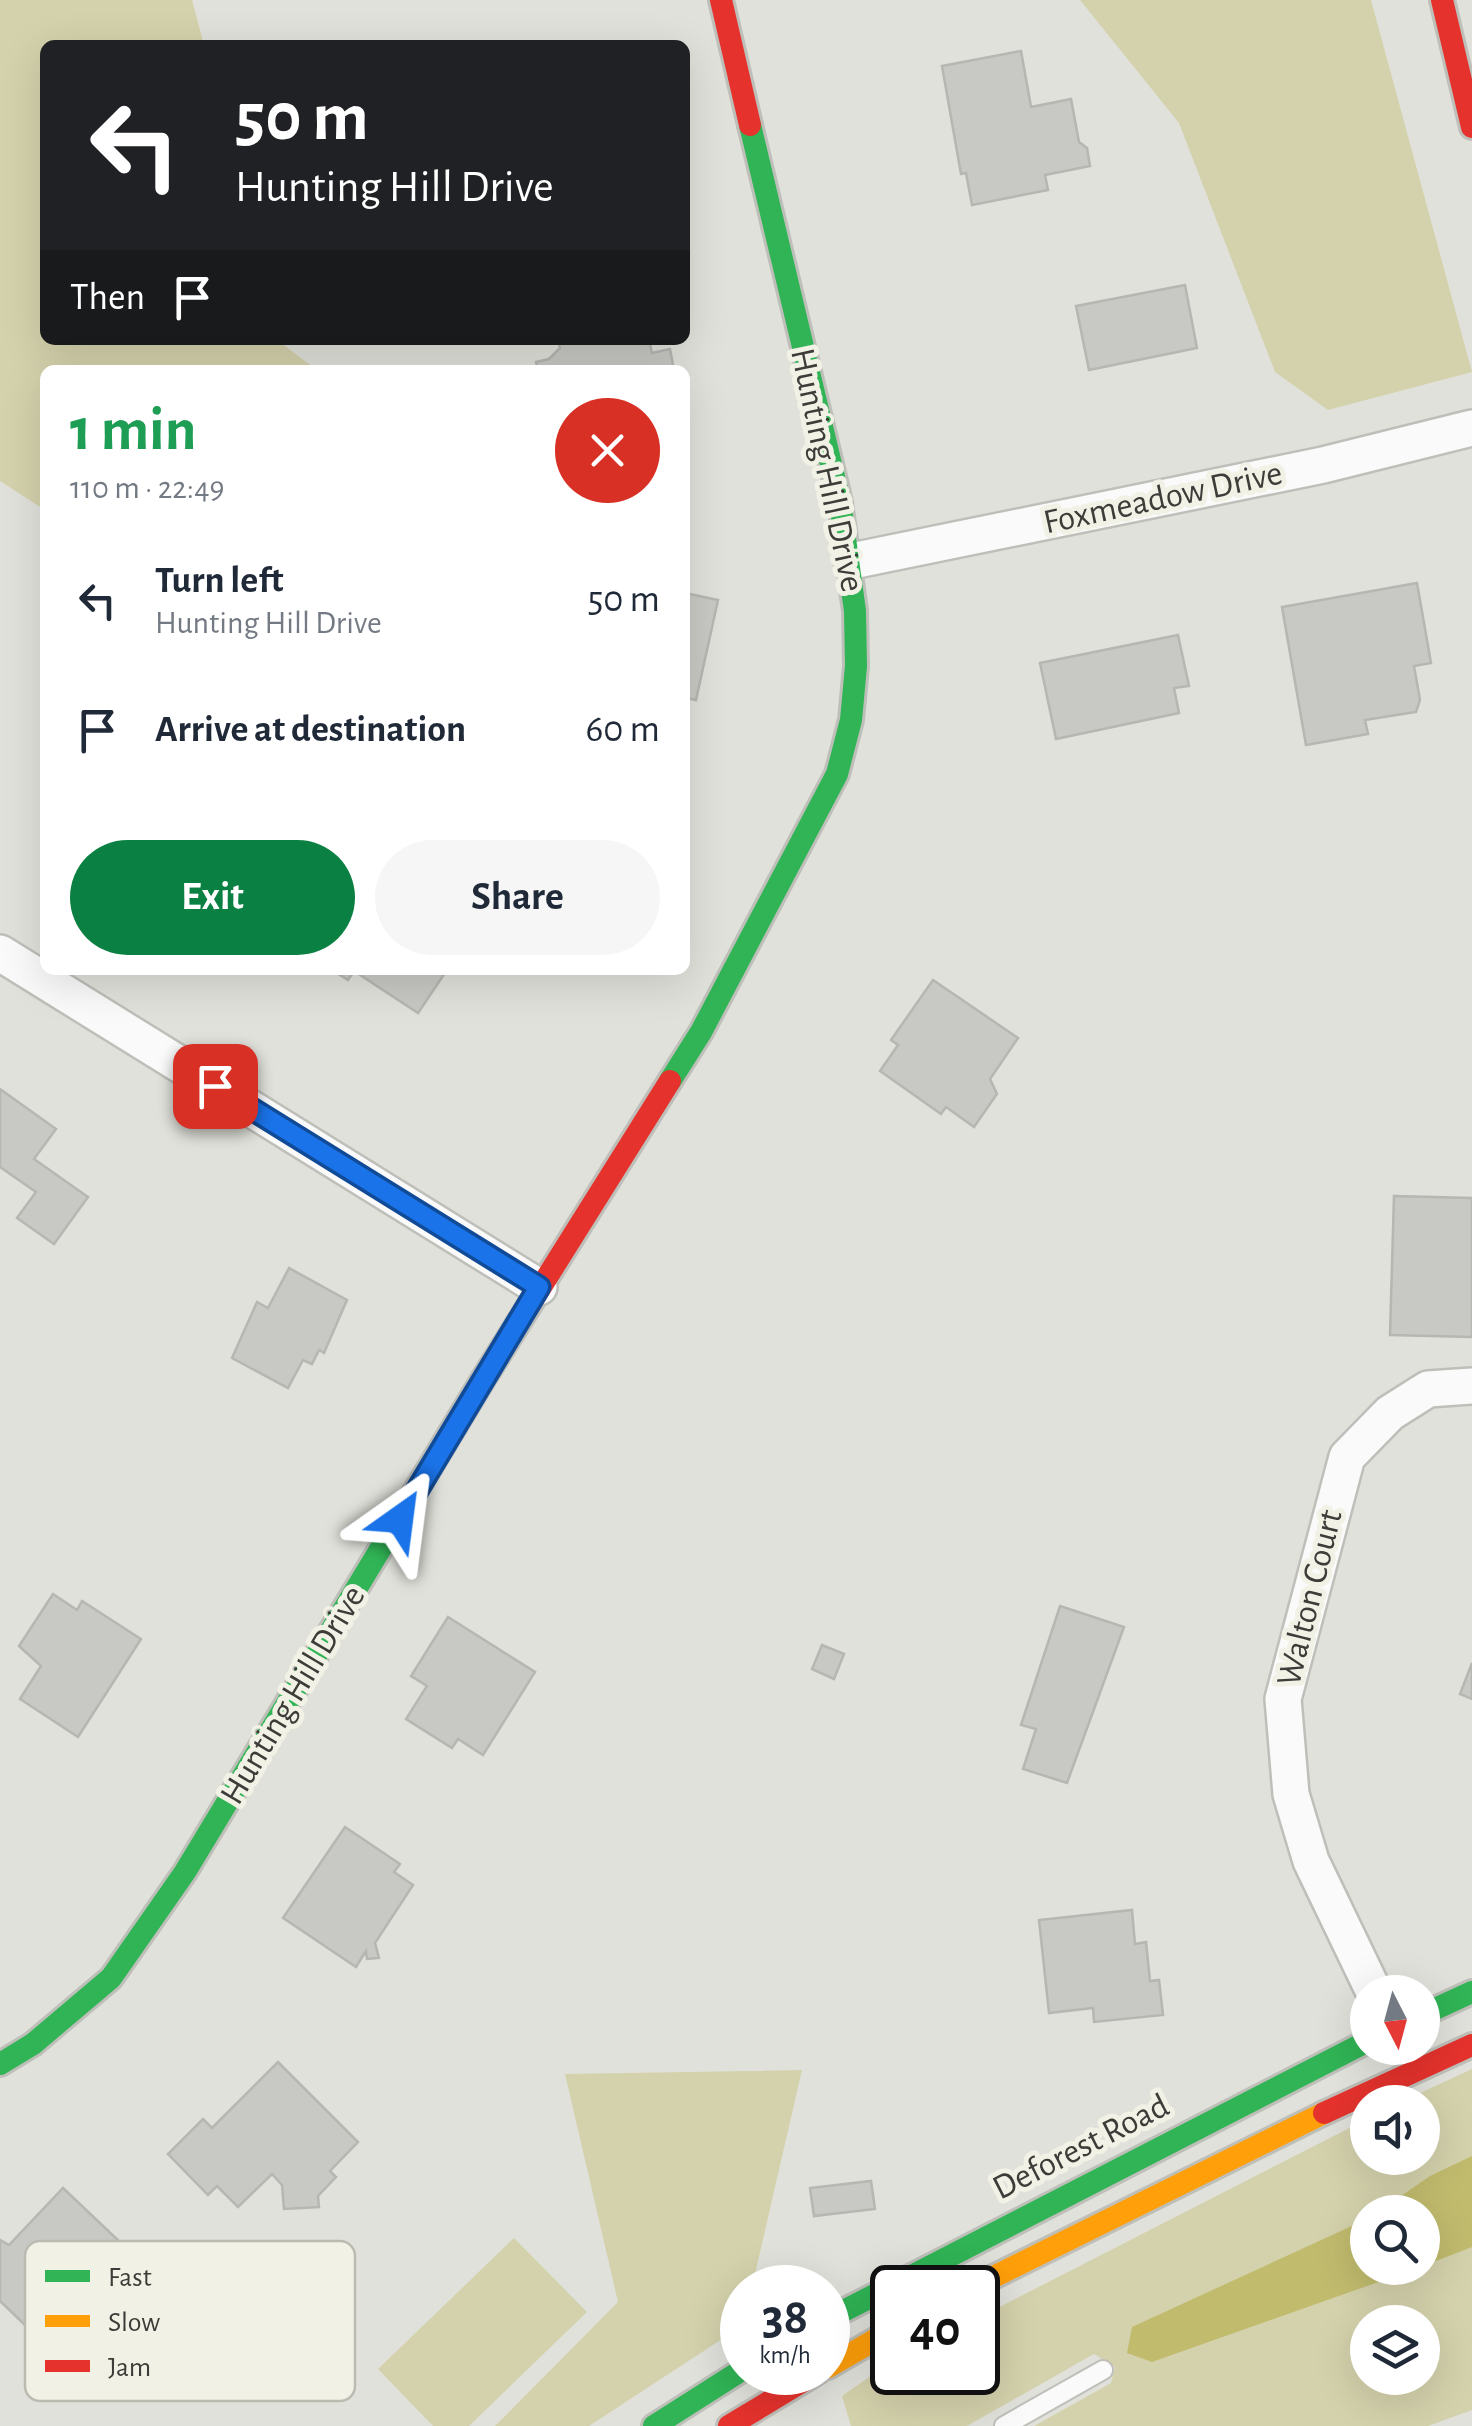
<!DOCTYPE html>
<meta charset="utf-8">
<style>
:root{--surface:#fff;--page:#f6f6f7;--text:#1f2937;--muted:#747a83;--accent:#0b8043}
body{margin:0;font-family:"Alegreya Sans",sans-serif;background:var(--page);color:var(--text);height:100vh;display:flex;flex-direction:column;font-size:38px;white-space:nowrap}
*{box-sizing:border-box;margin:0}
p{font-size:32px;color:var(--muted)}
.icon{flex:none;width:55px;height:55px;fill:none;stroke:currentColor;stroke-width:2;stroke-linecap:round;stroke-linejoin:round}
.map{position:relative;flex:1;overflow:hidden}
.drawer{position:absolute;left:40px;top:365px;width:650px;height:610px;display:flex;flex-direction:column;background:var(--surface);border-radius:15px;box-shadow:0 10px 40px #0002}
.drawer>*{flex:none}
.banner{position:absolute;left:40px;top:40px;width:650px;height:305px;border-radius:15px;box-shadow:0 10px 40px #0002;background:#202124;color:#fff;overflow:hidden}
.needle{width:65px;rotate:174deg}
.fabs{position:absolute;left:1350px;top:1975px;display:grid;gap:20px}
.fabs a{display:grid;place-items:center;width:90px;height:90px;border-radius:50%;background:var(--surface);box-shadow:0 10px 40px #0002;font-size:50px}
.speed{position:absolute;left:720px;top:2265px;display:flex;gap:20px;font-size:50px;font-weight:700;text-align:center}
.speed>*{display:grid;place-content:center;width:130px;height:130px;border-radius:50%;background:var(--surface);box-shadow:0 10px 40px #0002;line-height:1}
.speed small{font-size:25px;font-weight:400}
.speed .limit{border:5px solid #111;border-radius:15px;background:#fff;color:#111}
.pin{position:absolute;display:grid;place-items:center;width:85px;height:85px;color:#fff;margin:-42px;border-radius:20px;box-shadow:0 5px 15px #0006}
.me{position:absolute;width:110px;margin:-55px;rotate:31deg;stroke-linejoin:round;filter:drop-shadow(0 0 8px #0008)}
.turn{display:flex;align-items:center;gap:35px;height:210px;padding:0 30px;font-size:45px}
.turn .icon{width:130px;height:130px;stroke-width:2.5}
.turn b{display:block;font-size:70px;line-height:85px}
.then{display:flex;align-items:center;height:95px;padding:0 30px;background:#0003;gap:20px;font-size:38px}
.round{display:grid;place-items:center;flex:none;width:105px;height:105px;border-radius:52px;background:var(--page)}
.overview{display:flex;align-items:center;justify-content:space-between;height:170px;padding:0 30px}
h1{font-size:60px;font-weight:700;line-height:75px;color:#1e9e55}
.primary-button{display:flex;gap:20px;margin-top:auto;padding:20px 30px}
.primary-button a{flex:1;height:115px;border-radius:60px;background:var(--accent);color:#fff;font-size:40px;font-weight:700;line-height:115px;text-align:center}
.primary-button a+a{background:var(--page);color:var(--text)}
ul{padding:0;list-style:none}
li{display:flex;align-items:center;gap:30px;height:130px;padding:0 30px}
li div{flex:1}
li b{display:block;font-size:38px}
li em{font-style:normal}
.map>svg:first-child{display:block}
</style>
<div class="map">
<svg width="1472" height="2426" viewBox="0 0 1472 2426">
<rect width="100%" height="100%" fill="#e1e1db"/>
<g fill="#d4d2ac" fill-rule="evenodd">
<path d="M0 0H192L204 45H45V340H277L317 370H45V510L0 481Z"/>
<path d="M1080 0H1371L1472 372 1328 410 1275 372 1179 123Z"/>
<path d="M1472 2069V2410L1428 2426H1034L1111 2383 1115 2367 1094 2354 967 2426H851L842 2396 892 2361V2372H978V2318L1367 2119 1368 2158H1422V2102H1401ZM1368 2212H1422V2268H1368ZM1368 2322H1422V2378H1368Z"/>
<path d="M802 2070 752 2287 742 2288V2326L589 2426H495L618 2302 565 2074Z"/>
<path d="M514 2238 587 2312 469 2426H433L378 2369Z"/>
</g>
<g fill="#c0bb6d">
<path d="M1472 2156V2247L1423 2266 1422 2212H1378L1430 2176Z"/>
<path d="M1367 2219 1368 2268H1418L1152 2362 1127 2353 1132 2327Z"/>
</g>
<g fill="#c8c8c4" stroke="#b6b6b2" stroke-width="2.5">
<path d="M1021 51 1031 107 1071 99 1079 142 1087 148 1090 166 1045 175 1048 190 972 205 966 173 961 174 942 66Z"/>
<path d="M1185 285 1197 348 1089 370 1076 306Z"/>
<path d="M558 340H649L652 353 670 349 674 370H538L536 362 549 359 560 348Z"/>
<path d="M1417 583 1431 663 1414 666 1420 700 1416 712 1365 720 1368 734 1306 745 1282 607Z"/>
<path d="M685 593 718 600 696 700 685 698Z"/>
<path d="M1178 635 1189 686 1174 688 1179 713 1056 739 1040 663Z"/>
<path d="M332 970H447L418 1013 354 971 348 980Z"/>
<path d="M933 980 1018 1038 990 1079 997 1094 974 1127 946 1107 941 1114 880 1071 898 1045 891 1040Z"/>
<path d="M0 1089 56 1129 34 1159 88 1197 54 1244 17 1218 36 1192 0 1167Z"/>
<path d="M1394 1196 1472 1198V1337L1390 1335Z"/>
<path d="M289 1268 347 1300 324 1353 319 1350 312 1364 303 1360 288 1388 232 1358 257 1302 268 1308Z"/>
<path d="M53 1594 77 1610 82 1601 141 1639 78 1737 20 1699 41 1666 19 1646Z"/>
<path d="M1060 1606 1124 1627 1067 1783 1023 1769 1036 1729 1021 1725Z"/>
<path d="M448 1617 535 1672 483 1755 458 1739 452 1748 406 1719 427 1686 411 1676Z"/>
<path d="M822 1645 844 1654 834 1679 812 1669Z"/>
<path d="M1472 1663V1699L1460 1694Z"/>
<path d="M345 1827 400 1864 394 1872 413 1885 375 1943 379 1958 367 1959 366 1951 356 1967 283 1918Z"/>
<path d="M1132 1910 1135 1944 1146 1942 1150 1981 1159 1980 1163 2015 1094 2022 1093 2008 1049 2013 1039 1920Z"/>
<path d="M278 2062 358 2142 330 2171 336 2177 318 2196 319 2207 284 2209 282 2185 272 2174 238 2207 217 2186 208 2195 168 2154 203 2119 212 2128Z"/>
<path d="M871 2181 875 2209 814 2216 810 2188Z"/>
<path d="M63 2188 120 2242 43 2324 39 2317 28 2328 0 2301V2240L9 2245Z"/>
</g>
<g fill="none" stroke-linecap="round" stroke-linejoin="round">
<g stroke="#bfbfba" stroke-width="22">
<path id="lane" d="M1004 2426 1103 2370"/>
</g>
<g stroke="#bfbfba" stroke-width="40">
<g id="street">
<path d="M852 561 1323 465 1472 428"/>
<path d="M0 953 539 1287"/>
<path d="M1374 1992 1311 1861 1291 1794 1283 1699 1347 1457 1390 1413 1428 1389 1472 1386"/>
</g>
</g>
<g stroke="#bfbfba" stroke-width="28">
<g id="fast">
<path d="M670 1081 701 1032 837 774 851 720 856 666 855 611 840 502 750 125"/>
<path d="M1422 2015 1472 1992"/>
<path d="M0 2064 33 2044 111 1978 185 1872 482 1381"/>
<path d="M828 2319 1368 2041"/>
<path d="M654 2426 742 2370"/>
</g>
</g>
<g stroke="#bfbfba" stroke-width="28">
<g id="slow">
<path d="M971 2288 1324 2113"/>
<path d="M828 2367 892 2330"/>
</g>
</g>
<g stroke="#bfbfba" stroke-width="28">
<g id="jam">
<path d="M721 0 750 125"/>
<path d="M1442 0 1472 127"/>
<path d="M482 1381 670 1081"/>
<path d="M1324 2113 1472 2045"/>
<path d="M729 2426 818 2372"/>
</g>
</g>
<use href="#lane" stroke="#fafafa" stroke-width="18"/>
<use href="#street" stroke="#fafafa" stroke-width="35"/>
<use href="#fast" stroke="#30b455" stroke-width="22"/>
<use href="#slow" stroke="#ff9f0a" stroke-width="22"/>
<use href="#jam" stroke="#e5322d" stroke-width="22"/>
</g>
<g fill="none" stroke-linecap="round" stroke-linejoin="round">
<g stroke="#114b97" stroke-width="25">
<path id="route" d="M215 1086 539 1287 400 1519"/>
</g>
<use href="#route" stroke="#1a73e8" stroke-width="18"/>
</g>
<g text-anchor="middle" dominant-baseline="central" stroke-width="10" stroke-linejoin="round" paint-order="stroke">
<g font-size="35" fill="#3c3c38" stroke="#f1f1e6">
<text transform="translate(827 470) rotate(78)">Hunting Hill Drive</text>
<text transform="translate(1163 498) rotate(-12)">Foxmeadow Drive</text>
<text transform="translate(1310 1598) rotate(-76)">Walton Court</text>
<text transform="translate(293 1695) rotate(-59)">Hunting Hill Drive</text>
<text transform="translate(1081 2147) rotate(-27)">Deforest Road</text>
</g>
</g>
<rect x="25" y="2241" width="330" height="160" rx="15" fill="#f1f1e6" stroke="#bbbbb2" stroke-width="2.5"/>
<rect x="45" y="2270" width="45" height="12" fill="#30b455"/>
<rect x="45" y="2315" width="45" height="12" fill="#ff9f0a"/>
<rect x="45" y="2360" width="45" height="12" fill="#e5322d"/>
<g font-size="28" fill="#3c3c38">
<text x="108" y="2286">Fast</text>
<text x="108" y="2331">Slow</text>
<text x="108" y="2376">Jam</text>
</g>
</svg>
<div class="fabs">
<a><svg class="needle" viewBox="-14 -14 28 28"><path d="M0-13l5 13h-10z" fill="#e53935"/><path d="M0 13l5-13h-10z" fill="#747a83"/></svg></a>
<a><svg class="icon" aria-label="sound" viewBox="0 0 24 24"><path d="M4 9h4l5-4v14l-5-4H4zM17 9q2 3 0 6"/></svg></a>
<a><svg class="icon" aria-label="search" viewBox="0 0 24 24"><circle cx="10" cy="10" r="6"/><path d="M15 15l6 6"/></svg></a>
<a><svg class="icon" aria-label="layers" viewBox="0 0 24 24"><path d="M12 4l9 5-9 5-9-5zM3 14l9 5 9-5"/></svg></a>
</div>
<div class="speed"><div>38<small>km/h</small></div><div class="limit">40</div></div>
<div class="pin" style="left:215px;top:1086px;background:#d93025"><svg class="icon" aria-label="arrive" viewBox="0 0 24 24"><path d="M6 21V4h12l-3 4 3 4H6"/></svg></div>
<svg class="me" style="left:400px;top:1519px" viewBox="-20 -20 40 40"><path d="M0-17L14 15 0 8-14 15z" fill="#1a73e8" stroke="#fff" stroke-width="4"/></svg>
<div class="banner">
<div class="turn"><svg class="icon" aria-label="left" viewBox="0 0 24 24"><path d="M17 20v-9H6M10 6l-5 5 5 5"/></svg><div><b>50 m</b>Hunting Hill Drive</div></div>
<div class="then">Then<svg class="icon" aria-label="arrive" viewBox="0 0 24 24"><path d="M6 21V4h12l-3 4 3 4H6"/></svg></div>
</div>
<section class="drawer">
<div class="overview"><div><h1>1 min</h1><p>110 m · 22:49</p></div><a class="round" style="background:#d93025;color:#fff"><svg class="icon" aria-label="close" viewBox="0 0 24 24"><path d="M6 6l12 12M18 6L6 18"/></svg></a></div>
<ul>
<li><svg class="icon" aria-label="left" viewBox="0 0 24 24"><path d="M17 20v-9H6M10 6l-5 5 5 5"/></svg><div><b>Turn left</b><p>Hunting Hill Drive</p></div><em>50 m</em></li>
<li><svg class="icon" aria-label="arrive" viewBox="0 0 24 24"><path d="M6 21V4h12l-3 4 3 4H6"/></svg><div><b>Arrive at destination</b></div><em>60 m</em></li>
</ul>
<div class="primary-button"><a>Exit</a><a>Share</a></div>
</section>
</div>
